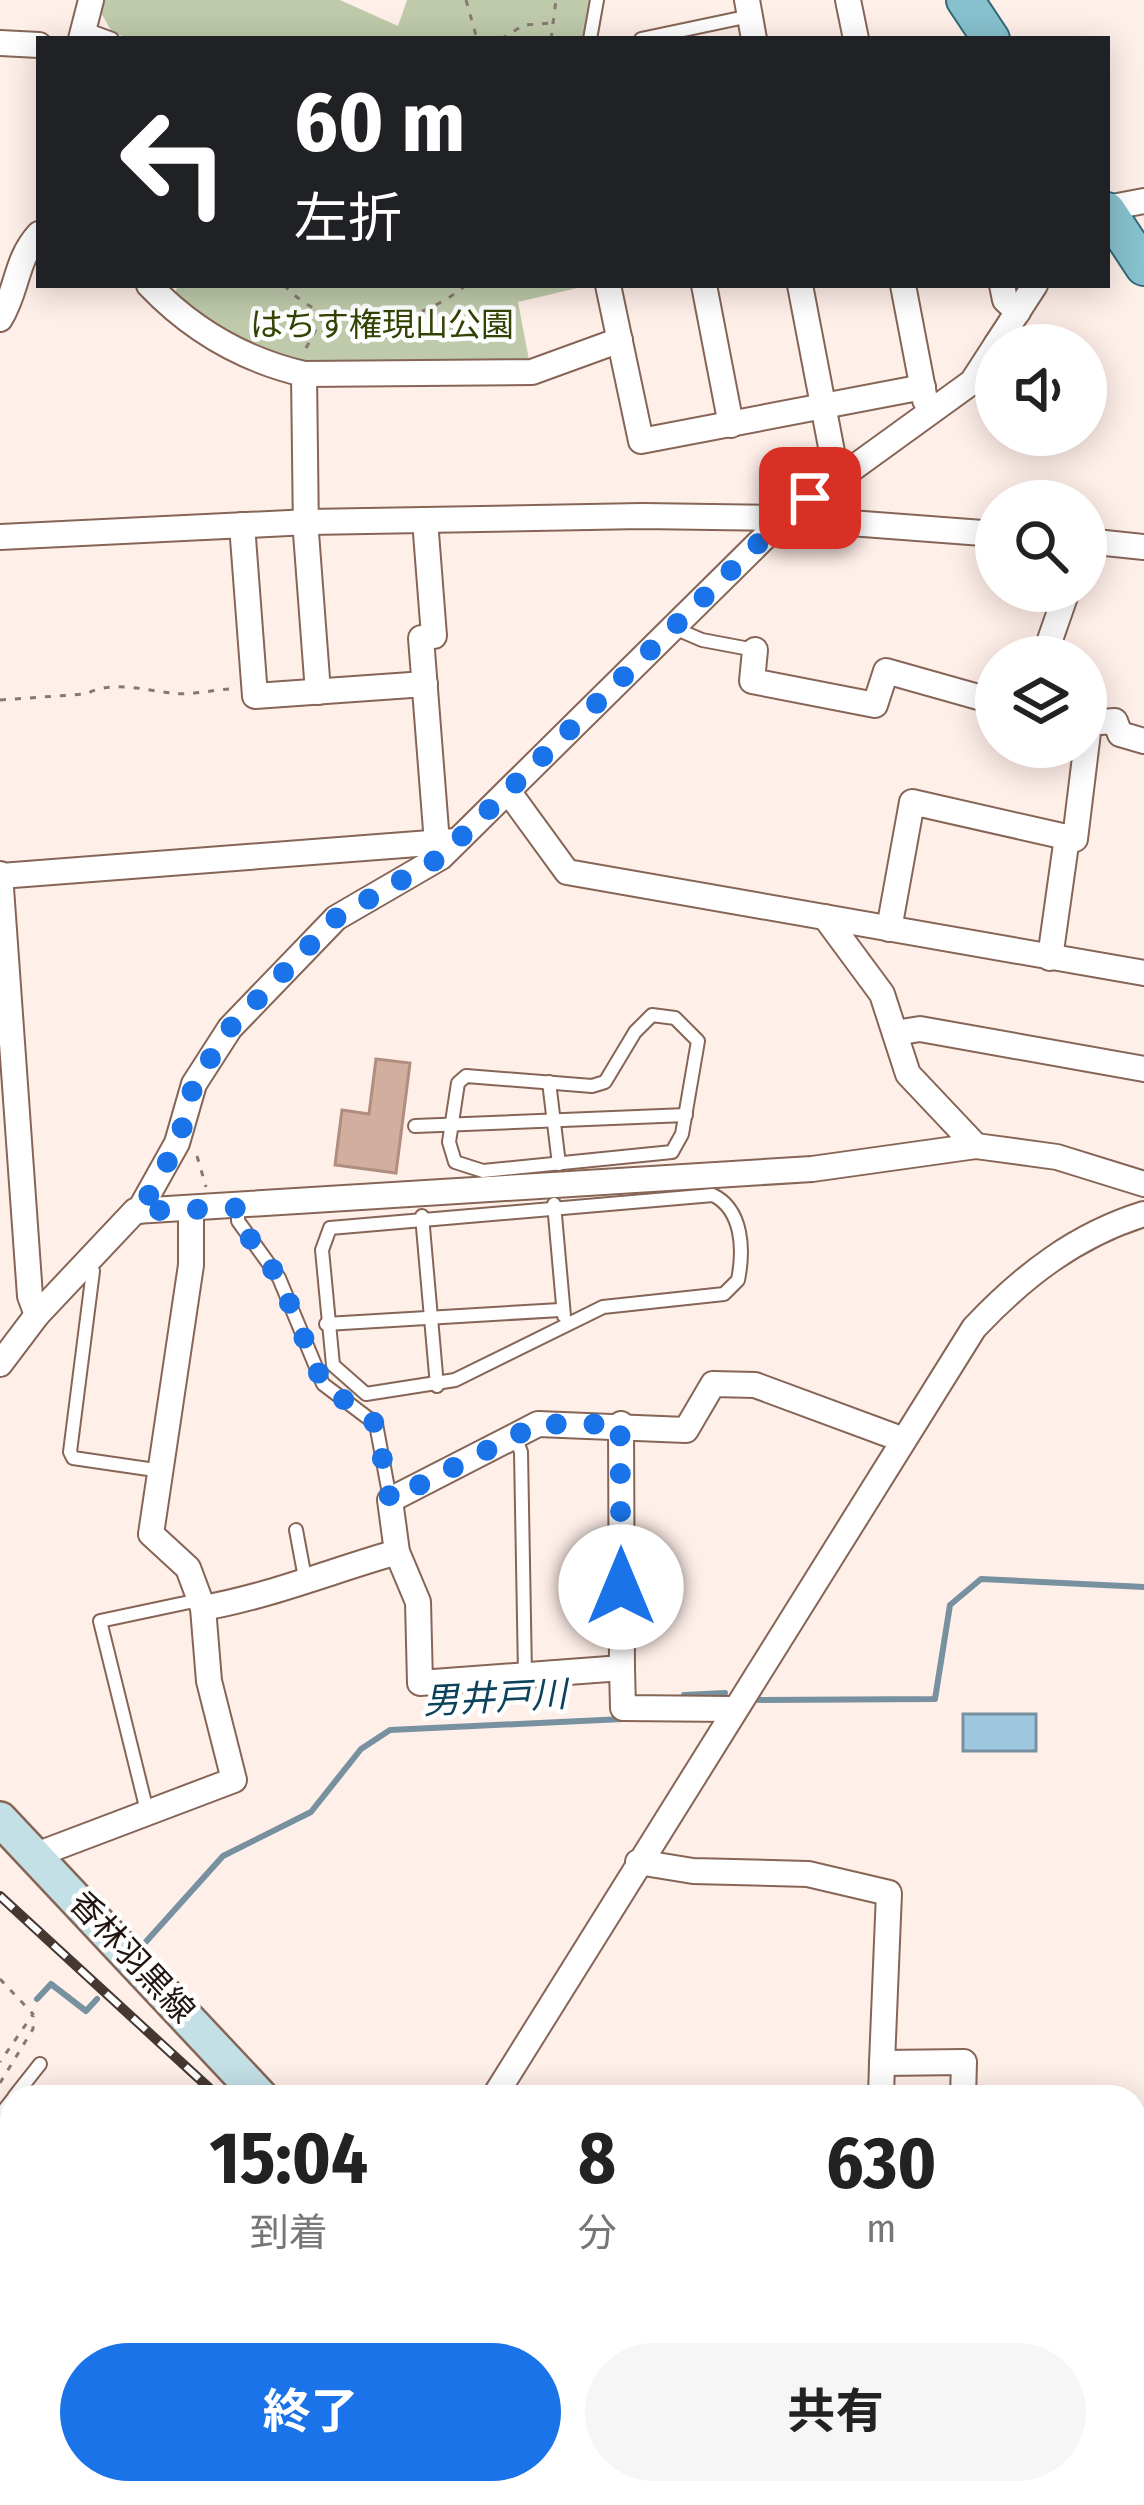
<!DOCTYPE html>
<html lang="ja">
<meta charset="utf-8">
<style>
:root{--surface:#fff;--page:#f6f6f6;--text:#222;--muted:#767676;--accent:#1a73e8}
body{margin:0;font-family:"Fira Sans Condensed","Noto Sans JP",sans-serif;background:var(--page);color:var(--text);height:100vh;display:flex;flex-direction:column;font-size:45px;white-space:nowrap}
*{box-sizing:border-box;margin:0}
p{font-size:39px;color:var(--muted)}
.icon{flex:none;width:66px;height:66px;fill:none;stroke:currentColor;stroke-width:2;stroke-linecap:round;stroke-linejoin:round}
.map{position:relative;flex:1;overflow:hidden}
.panel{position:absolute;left:0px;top:2085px;width:1146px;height:420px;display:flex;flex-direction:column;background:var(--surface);border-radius:36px 36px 0 0;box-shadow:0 6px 30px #0003}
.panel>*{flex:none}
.banner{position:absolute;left:36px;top:36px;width:1074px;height:252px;border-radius:0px;box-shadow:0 6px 30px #0003;background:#202124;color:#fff;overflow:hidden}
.tools{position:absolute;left:975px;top:324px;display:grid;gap:24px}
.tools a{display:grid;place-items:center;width:132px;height:132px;border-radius:50%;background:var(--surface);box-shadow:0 6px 30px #0003;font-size:60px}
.pin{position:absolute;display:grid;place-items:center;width:102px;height:102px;color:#fff;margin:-51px;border-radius:24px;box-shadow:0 6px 18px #0006}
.me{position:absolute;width:132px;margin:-66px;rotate:0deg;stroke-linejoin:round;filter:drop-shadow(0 0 9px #0008)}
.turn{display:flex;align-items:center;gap:42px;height:252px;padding:0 60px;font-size:54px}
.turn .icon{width:156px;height:156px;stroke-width:2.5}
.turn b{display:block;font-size:84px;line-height:102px}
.eta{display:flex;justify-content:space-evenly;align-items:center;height:204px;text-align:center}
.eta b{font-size:72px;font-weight:700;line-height:84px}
.cta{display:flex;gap:24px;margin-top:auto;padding:24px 60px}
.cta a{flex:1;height:138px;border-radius:72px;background:var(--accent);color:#fff;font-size:48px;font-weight:700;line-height:138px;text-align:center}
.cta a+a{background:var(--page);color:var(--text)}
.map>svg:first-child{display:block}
</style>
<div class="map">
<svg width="1144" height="2505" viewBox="0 0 1144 2505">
<rect width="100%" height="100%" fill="#ffefe9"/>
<g fill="#becaaa">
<path d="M104 0H340L398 26 407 0H592L585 39H131L112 32 101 13Z"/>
<path d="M178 285H590L518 302 530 365 290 361 213 325 174 296Z"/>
<path d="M122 2493H419L421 2505H124Z"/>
</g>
<rect fill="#9ec7e0" stroke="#7891a1" stroke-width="3" x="963" y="1714" width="73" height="37"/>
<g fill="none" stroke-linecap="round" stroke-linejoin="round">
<g stroke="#7891a1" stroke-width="6">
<path d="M684 1695 725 1693"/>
<path d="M759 1700 935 1699 950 1605 981 1579 1144 1587"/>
<path d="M143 1945 223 1856 311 1812 361 1749 390 1730 623 1719"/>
<path d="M37 1999 51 1984 86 2011 97 1999"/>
</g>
</g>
<path fill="#d2ae9f" stroke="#b08e7f" stroke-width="3" d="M376 1059 410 1063 396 1173 335 1165 342 1110 369 1114Z"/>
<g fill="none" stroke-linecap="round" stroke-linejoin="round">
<g stroke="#866557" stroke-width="16">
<g id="service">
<path d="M85 29 112 39"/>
<path d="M590 39 597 0"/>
<path d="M641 39 750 16"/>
<path d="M674 628 702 640 755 650"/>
<path d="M652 1015 675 1018 698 1041 682 1134 672 1152 483 1171 455 1162 449 1142 458 1083 466 1076 592 1086 605 1082 635 1032Z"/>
<path d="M549 1082 559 1164"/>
<path d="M415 1126 686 1115"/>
<path d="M713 1195C743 1210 744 1250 738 1280L724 1294 603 1307 455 1380 366 1394 333 1365 322 1250 330 1228Z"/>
<path d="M554 1204 564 1316"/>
<path d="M238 1209V1221L279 1278 323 1384 376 1424 390 1499"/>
<path d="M422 1216 437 1386"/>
<path d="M86 1263 93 1271 70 1452 73 1458 162 1471"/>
<path d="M326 1324 560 1310"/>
<path d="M515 1436 521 1452 525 1674"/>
<path d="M296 1530 305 1578"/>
<path d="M147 1811 100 1621 199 1600"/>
<path d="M14 2097 40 2064"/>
<path d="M0 2115 12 2100"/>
</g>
</g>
<g stroke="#866557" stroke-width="28">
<g id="minor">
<path d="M747 0 754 39"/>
<path d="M848 0 856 39"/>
<path d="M81 39 91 0"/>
<path d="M0 43 39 45"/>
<path d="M1107 208 1144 201"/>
<path d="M149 285C192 330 244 360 304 374L306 533 318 692"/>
<path d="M608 285 641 441 923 387"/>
<path d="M704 285 731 425"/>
<path d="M800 285 837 478"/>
<path d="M903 285 925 400"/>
<path d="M1002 285 1005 300 1018 312"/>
<path d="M0 319C18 290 15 260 39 234"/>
<path d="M996 345 1035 285"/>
<path d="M304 374 532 372 620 340"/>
<path d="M425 520 434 636 421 638 437 843"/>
<path d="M242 525 255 696 425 684"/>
<path d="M0 537 309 522 642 516 784 518 996 534"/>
<path d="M1086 541 1144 547"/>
<path d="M755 650 752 681 875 705 886 671 996 702"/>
<path d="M1044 657 1067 591"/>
<path d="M1086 723 1115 721 1120 734 1144 741"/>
<path d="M508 791 567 872 1144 973"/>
<path d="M0 874 30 1296 37 1315"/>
<path d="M0 876 456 841"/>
<path d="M825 917 882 994 908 1074 976 1146"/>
<path d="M889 929 912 802 1075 839 1089 724"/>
<path d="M1050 958 1067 837"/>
<path d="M895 1033 920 1029 1144 1069"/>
<path d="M139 1211 177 1143 194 1084 230 1028 336 918 441 857 784 518 972 382 996 345"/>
<path d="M0 1364 37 1315 135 1211 812 1169 976 1146 1057 1157 1144 1184"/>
<path d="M621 1424 622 1668"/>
<path d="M203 1608C270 1596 331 1571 397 1552"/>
<path d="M732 1709 623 1708 622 1668 420 1683 418 1602 397 1552 390 1500 538 1424 686 1430 713 1384 755 1385 901 1439"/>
<path d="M36 1855 234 1780 209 1681 203 1608 188 1568 151 1534 191 1265V1209"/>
<path d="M638 1862 693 1871 808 1874 889 1893 882 2063 964 2062 963 2097"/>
<path d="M494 2097 974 1328C1023 1276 1076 1235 1144 1214"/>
<path d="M881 2097 882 2063"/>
<path d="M559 2493 570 2505"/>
<path d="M631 2493 642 2505"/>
</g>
</g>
<g stroke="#866557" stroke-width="34">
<g id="tertiary">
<path d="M0 2286H12"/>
<path d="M985 2493 987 2505"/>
</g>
</g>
<g stroke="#866557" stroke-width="38">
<g id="secondary">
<path d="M0 1819 261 2097"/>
<path d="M1134 2337 1144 2335"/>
</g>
</g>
<g stroke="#2f6a76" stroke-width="40">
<g id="primary">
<path d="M965 0 991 39"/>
<path d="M1107 211 1144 267"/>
</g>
</g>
<g stroke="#877873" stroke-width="3" stroke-dasharray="6 9" stroke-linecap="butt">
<path d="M466 0 477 39"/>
<path d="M501 39 524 25 553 23"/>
<path d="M551 39 556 0"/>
<path d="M284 285C335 340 414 328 466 285"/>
<path d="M306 348 326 311"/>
<path d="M0 700 86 694C112 680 144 690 171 693 189 696 211 690 229 689"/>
<path d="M197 1156 206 1187"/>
<path d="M0 1979 33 2014 0 2062"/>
<path d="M0 2083 33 2029V2016"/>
</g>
<use href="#service" stroke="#fff" stroke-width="12"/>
<use href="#minor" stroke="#fff" stroke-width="24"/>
<use href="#tertiary" stroke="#fff" stroke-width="30"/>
<use href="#secondary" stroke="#c3e0e6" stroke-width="33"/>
<use href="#primary" stroke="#87c1ce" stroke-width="36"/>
<g stroke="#453732" stroke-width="10">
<g id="rail">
<path d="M0 1896 219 2097"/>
<path d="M598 2493 609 2505"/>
</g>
</g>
<use href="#rail" stroke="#fff" stroke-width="6" stroke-dasharray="18" stroke-linecap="butt"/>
</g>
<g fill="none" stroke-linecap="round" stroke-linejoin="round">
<path stroke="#1a73e8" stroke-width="21" stroke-dasharray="0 37.8" d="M621 1587 620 1424H538L390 1500 376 1424 323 1384 279 1278 238 1222V1208L140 1211 178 1143 194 1084 230 1028 336 918 441 857 784 518 810 498"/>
</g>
<g text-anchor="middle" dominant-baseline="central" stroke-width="9" stroke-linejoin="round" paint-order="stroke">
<g font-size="33" fill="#334304" stroke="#fff">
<text x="382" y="325">はちす権現山公園</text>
</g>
<g font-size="33" fill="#21140f" stroke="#fff">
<text transform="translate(132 1957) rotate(47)">香林羽黒線</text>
</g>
<g font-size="36" font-style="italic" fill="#0c425b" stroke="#fff">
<text transform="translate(495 1698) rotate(-3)">男井戸川</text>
</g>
</g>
</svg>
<div class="tools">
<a><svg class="icon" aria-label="sound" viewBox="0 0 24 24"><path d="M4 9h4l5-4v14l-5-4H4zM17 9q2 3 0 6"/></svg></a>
<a><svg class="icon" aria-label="search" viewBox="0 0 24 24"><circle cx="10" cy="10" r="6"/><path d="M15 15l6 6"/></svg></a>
<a><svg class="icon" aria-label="layers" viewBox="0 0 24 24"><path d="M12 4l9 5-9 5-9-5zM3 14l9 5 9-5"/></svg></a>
</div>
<div class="pin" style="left:810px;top:498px;background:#d93025"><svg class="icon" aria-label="arrive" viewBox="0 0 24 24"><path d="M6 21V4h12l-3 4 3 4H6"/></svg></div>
<svg class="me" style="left:621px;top:1587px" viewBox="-20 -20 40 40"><circle r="19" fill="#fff"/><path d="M0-13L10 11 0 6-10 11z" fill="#1a73e8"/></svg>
<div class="banner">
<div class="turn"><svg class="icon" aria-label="left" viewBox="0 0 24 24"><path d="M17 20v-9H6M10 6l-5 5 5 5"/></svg><div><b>60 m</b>左折</div></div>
</div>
<section class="panel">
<div class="eta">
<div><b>15:04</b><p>到着</p></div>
<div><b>8</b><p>分</p></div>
<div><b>630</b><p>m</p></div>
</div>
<div class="cta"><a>終了</a><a>共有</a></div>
</section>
</div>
